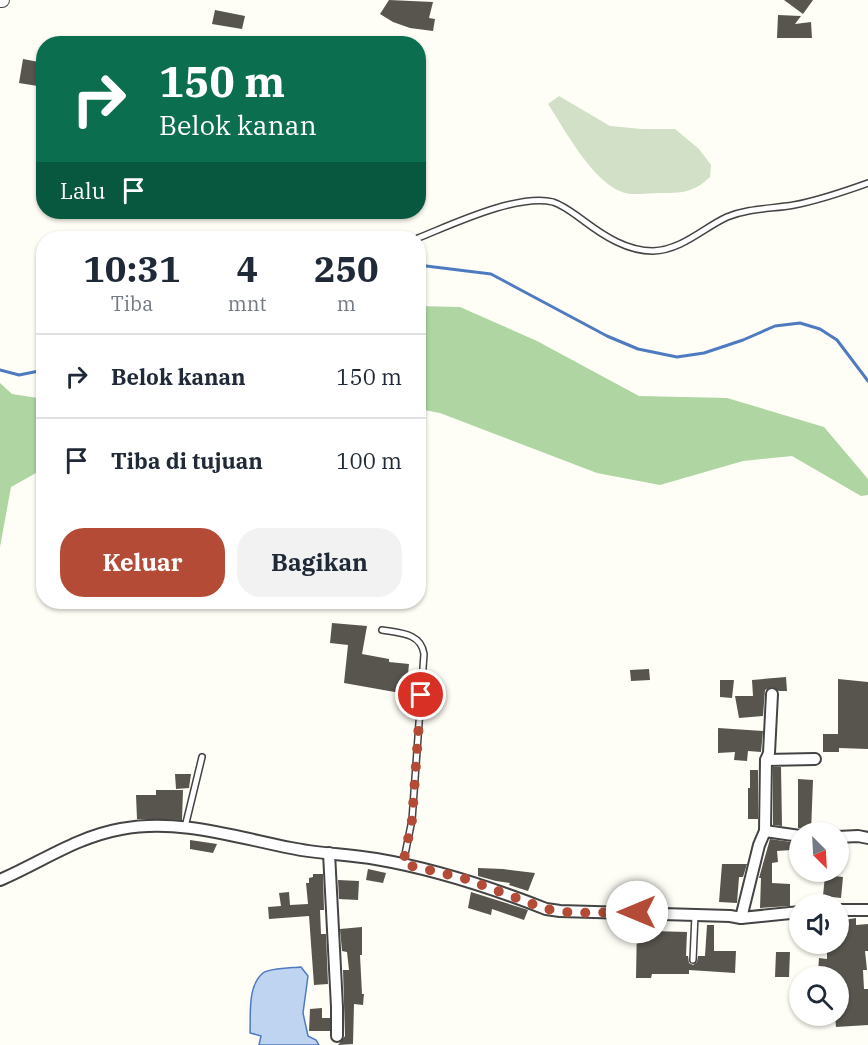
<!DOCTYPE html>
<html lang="id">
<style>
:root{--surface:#fff;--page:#f2f2f3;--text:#1f2937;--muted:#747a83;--line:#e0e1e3;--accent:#b34b36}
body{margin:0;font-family:"IBM Plex Serif",serif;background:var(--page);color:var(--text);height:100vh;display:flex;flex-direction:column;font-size:22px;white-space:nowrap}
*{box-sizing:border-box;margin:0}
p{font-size:20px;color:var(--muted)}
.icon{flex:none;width:33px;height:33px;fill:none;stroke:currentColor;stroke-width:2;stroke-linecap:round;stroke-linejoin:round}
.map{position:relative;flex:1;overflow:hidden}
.panel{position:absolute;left:36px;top:231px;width:390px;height:378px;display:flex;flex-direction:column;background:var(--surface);border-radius:24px;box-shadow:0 2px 4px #0004}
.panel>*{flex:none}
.banner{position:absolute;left:36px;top:36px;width:390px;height:183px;border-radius:24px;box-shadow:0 2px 4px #0004;background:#0b6e4f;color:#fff;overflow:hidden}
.needle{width:39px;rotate:156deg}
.fabs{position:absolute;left:789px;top:822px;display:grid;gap:12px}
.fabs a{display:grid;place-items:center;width:60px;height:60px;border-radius:50%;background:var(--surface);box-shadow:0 2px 4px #0004;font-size:30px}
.pin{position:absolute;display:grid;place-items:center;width:51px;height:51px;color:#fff;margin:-26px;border:3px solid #fff;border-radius:50%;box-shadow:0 2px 6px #0007}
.me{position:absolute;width:66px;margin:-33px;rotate:270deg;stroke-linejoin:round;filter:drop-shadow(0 0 4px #0008)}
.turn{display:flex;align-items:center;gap:21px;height:126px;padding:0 24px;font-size:27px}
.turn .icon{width:78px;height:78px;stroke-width:2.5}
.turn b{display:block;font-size:42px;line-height:51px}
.then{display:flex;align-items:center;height:57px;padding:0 24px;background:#0003;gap:12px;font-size:22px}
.eta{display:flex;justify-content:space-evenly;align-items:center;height:102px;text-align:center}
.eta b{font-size:36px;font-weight:700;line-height:42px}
.button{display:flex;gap:12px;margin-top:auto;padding:12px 24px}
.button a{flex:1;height:69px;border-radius:24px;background:var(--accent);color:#fff;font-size:24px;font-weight:700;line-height:69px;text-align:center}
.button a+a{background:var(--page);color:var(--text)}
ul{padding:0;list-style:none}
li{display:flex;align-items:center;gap:18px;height:84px;padding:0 24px;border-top:2px solid var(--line)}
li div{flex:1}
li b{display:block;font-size:22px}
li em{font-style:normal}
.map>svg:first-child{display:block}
</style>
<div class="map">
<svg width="868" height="1045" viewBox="0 0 868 1045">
<rect width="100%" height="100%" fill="#fefef6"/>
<g fill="#aed5a2">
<path d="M418 306 460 307 537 341 639 396 727 398 824 427 868 479V495L861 496 792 456 743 461 660 485 597 473 440 413 419 409Z"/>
<path d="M0 383 12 394 44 399 43 469 11 487 0 547Z"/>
</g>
<path fill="#d2e0c7" d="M559 96 610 126 642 129H675L699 149 711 165 710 177C693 193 682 193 659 193 648 193 632 196 622 192 592 181 565 130 548 104Z"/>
<path fill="#bfd4f0" stroke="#4e7ac0" stroke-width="1.5" d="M301 967 308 976 303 1013 308 1036 316 1040 319 1045H259L261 1036 250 1033C251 1015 247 986 263 973 270 968 292 968 301 967Z"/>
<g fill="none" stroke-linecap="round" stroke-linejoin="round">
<g stroke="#4e7ac0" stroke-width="3">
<path d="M418 265 491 274 607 336 638 349 677 357 704 353 743 340 775 326 800 323 820 329 837 340 868 381"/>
<path d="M0 370 19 375 44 370"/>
</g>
</g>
<g fill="#58544e">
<path d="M389 0 433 2 429 18 435 19 433 31 410 28 393 22 380 14Z"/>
<path d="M784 0H813L803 14Z"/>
<path d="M215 10 245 16 242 29 212 24Z"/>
<path d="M778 15 801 16 795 24 811 22 812 38H777Z"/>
<path d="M23 59 44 63V87L19 83Z"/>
<path d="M332 623 367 626 362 654 389 659V662L409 664 406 694 344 683 348 645 330 643Z"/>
<path d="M649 669 650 680 631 681 630 670Z"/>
<path d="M786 677 787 691H779L772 687 765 690 763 716 739 718 735 696H753L752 680Z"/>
<path d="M838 679 868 682V749L839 748V752H823V734H838Z"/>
<path d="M720 680H734L732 698 720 697Z"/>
<path d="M718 728 763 731 761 752 748 751 747 761 734 760 735 752 718 753Z"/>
<path d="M773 767H781L782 826 773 825Z"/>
<path d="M750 770H758V819H748V788H750Z"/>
<path d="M175 774H191L189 788 176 789Z"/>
<path d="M798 779 813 780 811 832 798 828Z"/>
<path d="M156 790H183L182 820 137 819 136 795H156Z"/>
<path d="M770 839 791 842V850L777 851 778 862 772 863V883L790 884V906L760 908 761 878H759Z"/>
<path d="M190 840 217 844 213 853 190 849Z"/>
<path d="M722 864H747L743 877H739L737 903 719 902Z"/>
<path d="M478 868 503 869 535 873 528 891 509 885 510 883 496 881 478 876Z"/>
<path d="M368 869 386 873 383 883 366 880Z"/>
<path d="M313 874H323L324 910H320L321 934H326L328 984 314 985 309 916 269 919 268 907 281 906 279 893 289 892 290 905 308 904 306 883H309V878L313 877Z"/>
<path d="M825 875 843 877 841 898 823 896Z"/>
<path d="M338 880 359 881 358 900 339 899Z"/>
<path d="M471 892 528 910 524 920 492 909 491 915 468 908Z"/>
<path d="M856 918V925L868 924V951H865L867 970H863L864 989H868V1025L836 1027 835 1016H838V974L818 972 819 958 827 959V944H838V921Z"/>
<path d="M637 923H652V931L687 932 686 956H688L689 963 693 965 697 962 698 956H705L707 925H714V951H736L735 973 689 970V974H652L651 978H636Z"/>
<path d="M362 927V955H360L362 994H364L363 1005 354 1004 353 1044 338 1045 345 1036 343 970H349L347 952 342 951 340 929Z"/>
<path d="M776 952H790L789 977H775Z"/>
<path d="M322 1008V1018H330V1031H309L310 1009Z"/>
</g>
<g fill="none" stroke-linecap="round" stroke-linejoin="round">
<g stroke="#444" stroke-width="8">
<g id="service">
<path d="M418 238C451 225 518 193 553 202 565 206 574 214 584 221 604 236 627 251 653 251 682 250 703 228 727 217 749 208 771 209 794 205 820 200 843 192 868 183"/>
<path d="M382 630C400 633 421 633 424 654L412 820 403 864"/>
<path d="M185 827 202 757"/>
<path d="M693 960 695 915"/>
</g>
</g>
<g stroke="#444" stroke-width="14">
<g id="minor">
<path d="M766 760 815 759"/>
<path d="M765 831 800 836"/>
<path d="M838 837 858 836 868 838"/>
<path d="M329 853 337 1007V1036"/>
<path d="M0 880C40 863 76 837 121 829 178 818 235 837 291 848 319 854 348 854 376 859 435 869 490 887 546 909L560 911 730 916 741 918 800 912"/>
<path d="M838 910H868"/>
<path d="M741 918 759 845 765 831 766 760 769 753 772 694"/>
</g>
</g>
<g stroke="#444" stroke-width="16">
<path id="tertiary" d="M0 0H2"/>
</g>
<use href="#service" stroke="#fff" stroke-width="5"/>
<use href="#minor" stroke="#fff" stroke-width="10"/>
<use href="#tertiary" stroke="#fff" stroke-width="14"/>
</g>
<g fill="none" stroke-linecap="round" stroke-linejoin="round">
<path stroke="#b34b36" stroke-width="10" stroke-dasharray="0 18" d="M421 695 412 820 403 864 463 878 546 909 573 913 637 912"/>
</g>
</svg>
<div class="fabs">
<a><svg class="needle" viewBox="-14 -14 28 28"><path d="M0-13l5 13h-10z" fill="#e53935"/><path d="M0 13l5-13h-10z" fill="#747a83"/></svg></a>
<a><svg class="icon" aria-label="sound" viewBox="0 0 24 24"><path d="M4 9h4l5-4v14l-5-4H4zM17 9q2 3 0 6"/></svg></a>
<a><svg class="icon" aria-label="search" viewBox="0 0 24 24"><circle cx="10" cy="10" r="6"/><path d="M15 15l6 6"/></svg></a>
</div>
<div class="pin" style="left:421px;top:695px;background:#d93025"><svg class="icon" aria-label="arrive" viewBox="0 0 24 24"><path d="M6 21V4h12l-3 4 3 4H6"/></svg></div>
<svg class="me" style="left:637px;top:912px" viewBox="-20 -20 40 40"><circle r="19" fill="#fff"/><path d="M0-13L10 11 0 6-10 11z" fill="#b34b36"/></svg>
<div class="banner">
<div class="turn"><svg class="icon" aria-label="right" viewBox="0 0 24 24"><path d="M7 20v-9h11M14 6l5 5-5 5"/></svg><div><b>150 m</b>Belok kanan</div></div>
<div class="then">Lalu<svg class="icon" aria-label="arrive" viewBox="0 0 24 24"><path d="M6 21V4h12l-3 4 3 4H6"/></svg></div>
</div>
<section class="panel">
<div class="eta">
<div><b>10:31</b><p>Tiba</p></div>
<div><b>4</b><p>mnt</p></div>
<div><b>250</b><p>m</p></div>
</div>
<ul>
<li><svg class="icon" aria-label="right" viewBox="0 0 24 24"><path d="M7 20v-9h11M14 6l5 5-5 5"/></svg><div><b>Belok kanan</b></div><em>150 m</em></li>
<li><svg class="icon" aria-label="arrive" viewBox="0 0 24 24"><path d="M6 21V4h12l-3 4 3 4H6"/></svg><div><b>Tiba di tujuan</b></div><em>100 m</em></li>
</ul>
<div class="button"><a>Keluar</a><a>Bagikan</a></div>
</section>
</div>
